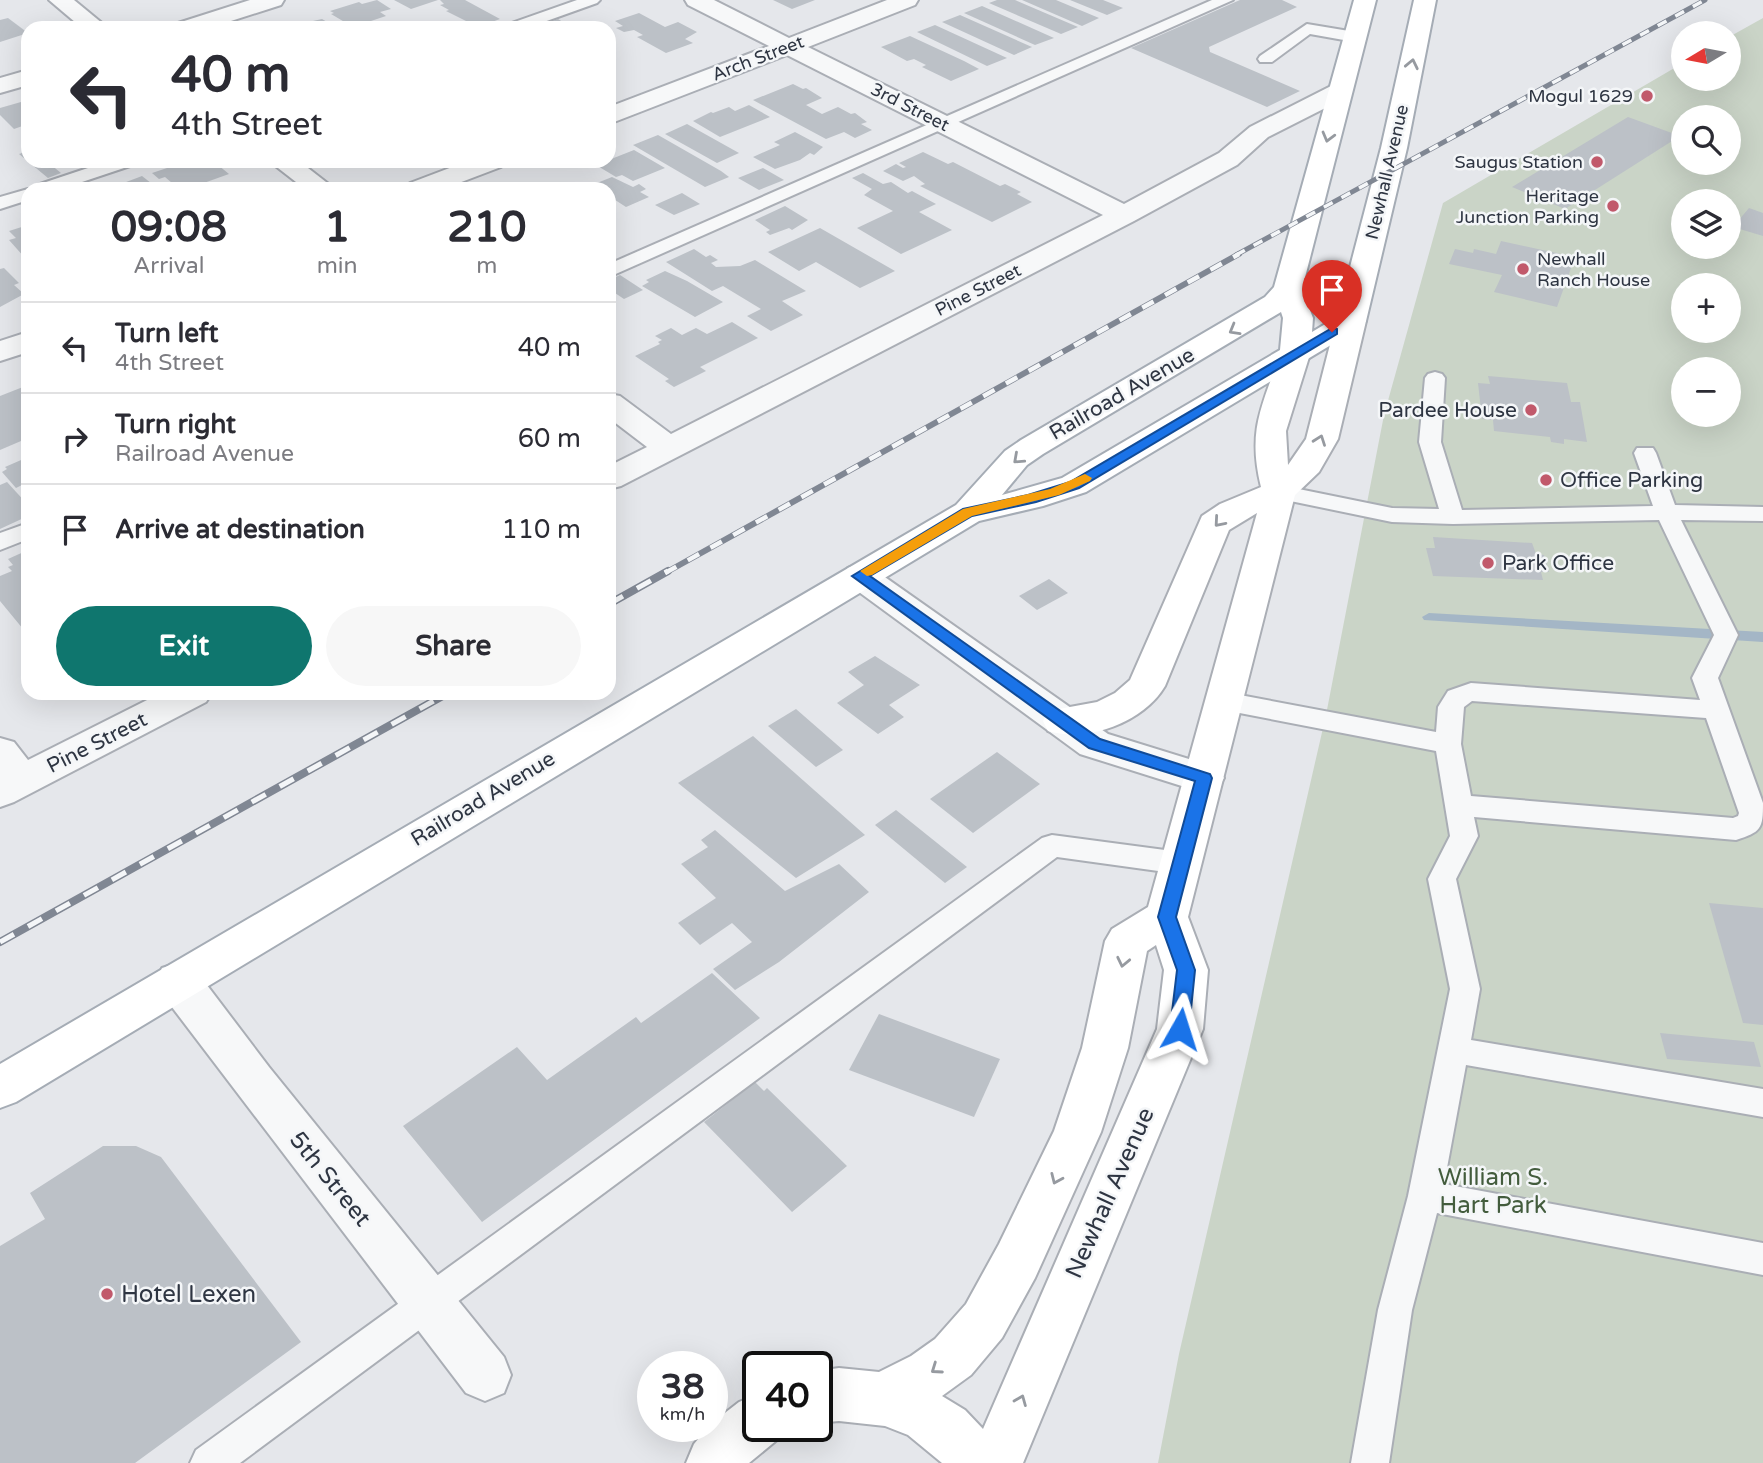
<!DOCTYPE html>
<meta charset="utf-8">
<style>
:root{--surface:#fff;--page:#f7f7f7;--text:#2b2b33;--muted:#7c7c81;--line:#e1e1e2;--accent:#0f766e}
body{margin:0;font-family:"Varela Round",sans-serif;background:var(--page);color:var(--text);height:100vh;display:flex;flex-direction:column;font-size:26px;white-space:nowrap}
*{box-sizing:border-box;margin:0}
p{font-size:23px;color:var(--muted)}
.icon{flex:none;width:38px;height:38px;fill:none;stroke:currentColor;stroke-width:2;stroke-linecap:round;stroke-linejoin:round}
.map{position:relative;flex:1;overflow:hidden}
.side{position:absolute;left:21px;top:182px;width:595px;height:518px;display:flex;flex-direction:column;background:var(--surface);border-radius:21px;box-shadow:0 7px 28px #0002}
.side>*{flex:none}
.top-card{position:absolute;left:21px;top:21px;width:595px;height:147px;border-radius:21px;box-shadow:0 7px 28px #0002;background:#fff;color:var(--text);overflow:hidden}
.needle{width:46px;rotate:260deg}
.buttons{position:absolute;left:1671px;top:21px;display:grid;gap:14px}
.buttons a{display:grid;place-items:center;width:70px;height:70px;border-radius:50%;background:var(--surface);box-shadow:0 7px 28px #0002;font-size:35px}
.speed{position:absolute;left:637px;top:1351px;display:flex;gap:14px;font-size:35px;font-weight:700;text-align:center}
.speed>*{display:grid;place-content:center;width:91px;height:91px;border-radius:50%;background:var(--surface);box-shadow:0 7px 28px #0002;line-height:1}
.speed small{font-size:18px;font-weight:400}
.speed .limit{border:4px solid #111;border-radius:10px;background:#fff;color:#111}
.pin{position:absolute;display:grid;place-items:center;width:60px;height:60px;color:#fff;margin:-72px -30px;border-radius:50% 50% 50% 0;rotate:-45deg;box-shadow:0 0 7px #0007}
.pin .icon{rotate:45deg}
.me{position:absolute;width:77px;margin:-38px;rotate:6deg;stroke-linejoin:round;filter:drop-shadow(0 0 5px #0008)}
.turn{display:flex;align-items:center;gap:24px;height:147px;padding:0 35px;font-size:32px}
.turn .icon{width:91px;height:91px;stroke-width:2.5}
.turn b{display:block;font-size:49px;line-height:60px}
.eta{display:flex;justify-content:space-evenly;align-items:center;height:119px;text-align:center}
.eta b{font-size:42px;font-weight:700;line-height:49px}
.action{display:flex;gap:14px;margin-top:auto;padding:14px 35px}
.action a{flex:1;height:80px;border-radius:42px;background:var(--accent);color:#fff;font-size:28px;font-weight:700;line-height:80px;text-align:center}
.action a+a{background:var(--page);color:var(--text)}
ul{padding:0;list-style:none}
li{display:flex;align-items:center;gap:21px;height:91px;padding:0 35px;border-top:2px solid var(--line)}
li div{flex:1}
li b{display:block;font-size:26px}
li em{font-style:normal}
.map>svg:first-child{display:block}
</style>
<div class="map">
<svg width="1763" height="1463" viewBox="0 0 1763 1463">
<rect width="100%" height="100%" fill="#e5e7eb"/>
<path fill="#cad4c7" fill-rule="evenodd" d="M1763 18V1463H1158L1179 1354 1326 715 1384 415 1443 203 1683 63 1684 79H1729V37ZM1684 117H1729V163H1684ZM1684 201H1729V247H1684ZM1684 285H1729V331H1684ZM1684 369H1729V415H1684Z"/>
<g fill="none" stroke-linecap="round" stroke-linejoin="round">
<path fill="#a4b6c6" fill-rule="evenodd" d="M1429 613 1763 632V642L1424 620 1422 617Z"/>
</g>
<g fill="#bcc1c7">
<path d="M377 0 391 9 380 12 386 16 353 27 331 14 334 13 330 11 359 2 362 4Z"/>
<path d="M394 0H438L411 9Z"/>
<path d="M440 0H465L500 19 478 27 446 11 449 10 440 5 444 4Z"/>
<path d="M773 0H815L792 9Z"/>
<path d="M997 0H1015L1078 27 1061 34 989 3Z"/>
<path d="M1022 0H1056L1099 18 1082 26Z"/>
<path d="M1070 0H1103L1123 8 1107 15Z"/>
<path d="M1240 0H1282L1297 7 1209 47 1210 52 1300 91 1267 107 1131 48Z"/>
<path d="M982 6 1054 38 1035 45 964 13Z"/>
<path d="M639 13 665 27 678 22 697 32 685 39 693 43 666 53 637 37 643 35 634 30 624 32 616 28 623 26 615 21Z"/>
<path d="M960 15 1032 47 1014 55 942 22Z"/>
<path d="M8 18 28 33 0 42V20Z"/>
<path d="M322 19 334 26 277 28 292 23 295 25Z"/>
<path d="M558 19 571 27 584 22 594 28H534Z"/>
<path d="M935 25 1007 58 987 66 917 32Z"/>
<path d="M910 36 964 61 979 69 951 81 922 67 926 65 914 59 907 61 881 47Z"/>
<path d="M793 84 803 89 806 88 822 98 806 105 822 114 838 107 851 114 855 113 867 122 861 124 872 130 855 138 844 132 826 139 753 100Z"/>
<path d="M28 100V124L14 129 0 115V108Z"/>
<path d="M749 105 770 117 720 137 693 121 711 112 713 113 729 107 735 111Z"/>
<path d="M1628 117 1680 136 1565 209 1512 187Z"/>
<path d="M687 124 739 153 717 163 665 134Z"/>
<path d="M795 132 823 147 814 155 810 153 800 160 775 169 753 157 780 145 774 142Z"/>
<path d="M658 135 721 171 729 177 705 187 633 145Z"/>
<path d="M634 150 665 168 633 181 622 175 616 177 596 165Z"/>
<path d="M28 151V161H59L50 164 61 173 48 178 19 154Z"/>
<path d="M923 152 948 164 953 162 1000 186 1005 184 1021 192 1017 194 1032 202 992 222 920 186 925 184 914 176 903 181 883 171 896 164 903 168 906 167 899 163Z"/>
<path d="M200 161H207L214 167 218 165 229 174 187 189H179L165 177 159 179 152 173 185 162 188 165Z"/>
<path d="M763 168 784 180 759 190 738 178Z"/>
<path d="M863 173 883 184 891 182 908 193 912 191 936 204 919 212 952 230 901 254 857 228 893 211 864 195 872 189 852 178Z"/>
<path d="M142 176 156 187 115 189 113 187Z"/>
<path d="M612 177 633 187 639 184 646 189 640 192 649 197 626 207 609 196V189H598L592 185Z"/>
<path d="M682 193 700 204 674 215 655 205Z"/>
<path d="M785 206 808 220 792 230 789 228 770 235 766 232 770 230 755 220Z"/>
<path d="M1749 208 1763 213V236L1733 227Z"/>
<path d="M28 225V258H25L9 240 16 238 9 231Z"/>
<path d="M820 228 895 271 860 288 816 262 799 271 768 252Z"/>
<path d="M1501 241 1575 257 1557 307 1494 292 1502 275 1449 264 1455 249 1473 253 1474 249 1496 254Z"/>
<path d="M694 249 706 257 710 255 718 260 711 263 716 267 740 266 755 260 806 291 782 301 803 315 771 331 747 316 761 309 723 286 712 291 666 262Z"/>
<path d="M4 268 19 283 14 285 24 294 0 307V269Z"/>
<path d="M665 271 687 281 723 302 695 317 642 286 649 282 646 280Z"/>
<path d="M620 275 643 290 624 299 609 289V280Z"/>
<path d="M732 322 758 338 700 367 706 371 674 387 665 381 669 379 635 356 660 344 658 342 662 340 655 336 671 328 682 335 696 328 707 334Z"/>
<path d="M1488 376 1567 383 1571 402H1580L1587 442 1564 439V444L1551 442 1550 437 1494 431 1493 420 1482 419 1478 383 1490 384Z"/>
<path d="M28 385V438L0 450V396Z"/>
<path d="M28 457V482L16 488 2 472 7 469 5 467Z"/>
<path d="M7 482 28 505V516L0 529V485Z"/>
<path d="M1433 537 1532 543 1536 554 1544 555 1549 572H1541L1543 580 1433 576 1426 548H1435Z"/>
<path d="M28 550V635L0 601V576L12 571 8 567 13 565 8 559Z"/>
<path d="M1049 579 1068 593 1037 610 1019 596Z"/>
<path d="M875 656 920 685 889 705 904 717 878 734 837 703 864 685 848 672Z"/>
<path d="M796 709 843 750 816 767 768 726Z"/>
<path d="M753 736 865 835 796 878 678 783Z"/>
<path d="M997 752 1040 784 973 833 930 799Z"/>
<path d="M896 810 967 867 945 883 875 825Z"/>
<path d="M715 830 785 891 839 864 869 892 779 962 735 990 713 969 752 942 732 923 700 945 678 923 716 898 681 864 708 847 701 840Z"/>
<path d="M1709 903 1763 908V1025L1743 1023Z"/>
<path d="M712 973 760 1018 482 1222 403 1126 517 1047 547 1080 636 1017 641 1023Z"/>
<path d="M879 1014 1000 1059 974 1117 849 1070Z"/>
<path d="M1660 1033 1754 1042 1761 1067 1667 1059Z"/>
<path d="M755 1082 764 1091 767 1088 847 1166 792 1212 704 1122Z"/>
<path d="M103 1146H136L161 1157 301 1342 135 1463H0V1246L45 1219 30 1193Z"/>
</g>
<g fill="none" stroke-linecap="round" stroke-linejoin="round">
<g stroke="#aaaeb5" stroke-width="4">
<g id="lane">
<path d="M577 0H600L597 3 527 28H504L506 25Z"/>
<path d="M1212 0H1233L609 277V264Z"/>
<path d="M1307 24 1355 32 1363 37 1355 42 1310 34 1272 62H1260L1258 59 1260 56Z"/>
<path d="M109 161H136L133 165 61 189H34L37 185Z"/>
<path d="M28 189V200L0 209V197Z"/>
<path d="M1435 372 1442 374 1445 378 1441 442 1462 510 1653 506 1634 453 1637 448H1653L1656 453 1675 505 1763 507V521L1681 520 1738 635 1718 678 1763 803C1763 829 1761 832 1736 840L1474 817 1478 836 1456 879 1480 989 1471 1040 1763 1089V1117L1466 1065 1444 1184 1763 1243V1275L1437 1213 1412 1310 1389 1463H1351L1378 1310 1408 1196 1450 989 1428 879 1450 836 1436 751 1224 710 1215 707 1211 701 1215 695 1224 692 1436 732 1438 707 1448 691 1471 683 1700 700 1692 678 1714 635 1659 520 1453 524 1392 522 1271 497 1268 492 1271 487 1279 485 1392 508 1439 509 1419 442 1425 378 1428 374ZM1472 701 1706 718 1739 813 1738 816 1733 818 1471 796 1461 744 1464 707Z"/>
<path d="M28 523V539L0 550V533Z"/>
<path d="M1052 835 1180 852 1190 855 1194 863 1190 871 1180 874 1057 857 240 1463H190L196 1450 1042 838Z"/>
</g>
</g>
<g stroke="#aaaeb5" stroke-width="4">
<g id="street">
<path d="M49 0H74L108 28H82Z"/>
<path d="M250 0H284L281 5 209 28H174L178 23Z"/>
<path d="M685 0H714L789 38 887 0H918L915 5 808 47 1124 204 1219 153 1250 127 1331 86 1340 84 1349 86 1352 91 1349 96 1268 137 1237 165 1134 221 621 486 609 489V466L647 447 609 418V394L620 396 671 434 1103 215 787 55 609 124V107L769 46 688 5Z"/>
<path d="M28 70V85L0 93V78Z"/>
<path d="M269 161H299L335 189H305Z"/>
<path d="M468 161H505L501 167 443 189H406L410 183Z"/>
<path d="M28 332V352L0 361V341Z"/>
<path d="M860 564 872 568 1108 734 1218 768 1224 778 1218 788 1204 793 1080 754 848 584 842 576 848 568Z"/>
<path d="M161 693H212L206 702 14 802 0 807V738L14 742 28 760Z"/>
<path d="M178 963 194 968 269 1067 504 1357 511 1375 504 1393 485 1401 466 1393 162 994 156 981 162 968Z"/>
</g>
</g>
<g stroke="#aaaeb5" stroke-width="4">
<g id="secondary">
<path d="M1351 312 1361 315 1366 321 1338 439 1319 472 1295 495 1188 917 1208 970 1203 1029 1023 1463H942L908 1435 885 1426 839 1421 817 1423V1371L839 1368 879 1372 911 1356 935 1339 966 1304 999 1244 1054 1131 1082 1048 1105 941 1112 929 1148 907 1257 513 1229 530 1165 686C1144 722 1088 743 1048 731L1043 721 1048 711 1097 702 1115 693 1130 680 1202 516 1220 504 1261 487C1247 430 1262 407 1280 354L1284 348 1295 345 1306 348 1310 354 1286 431 1288 465 1306 439 1336 321 1341 315ZM1156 945 1164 970 1157 1029 983 1429 965 1410 942 1396 971 1375 1002 1338 1035 1278 1101 1132 1128 1048 1147 951Z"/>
<path d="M758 1394V1426H783L777 1440 749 1463H686L694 1444 708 1427 712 1426V1423L739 1402Z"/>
</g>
</g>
<g stroke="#a5acb5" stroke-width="4">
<path id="primary" d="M1354 0H1376L1302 289 1313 318 1312 332 1337 317 1381 148 1414 0H1436L1407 148 1366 321 1361 327 1086 492 1043 506 979 521 16 1102 0 1108V1064L956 505 1005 451 1021 440 1265 297 1274 287ZM1281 312 1283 318 1280 350 1062 478 1002 495 1027 465 1043 454Z"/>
</g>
<use href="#lane" fill="#f7f8f9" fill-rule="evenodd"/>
<use href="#street" fill="#f7f8f9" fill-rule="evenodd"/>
<use href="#secondary" fill="#fff" fill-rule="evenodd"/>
<use href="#primary" fill="#fff" fill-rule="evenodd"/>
<g stroke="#808793" stroke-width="5">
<path id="rail-far2" d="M1236 255 1705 0"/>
</g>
<g stroke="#808793" stroke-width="6">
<path id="rail-far1" d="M665 573 1239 254"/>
</g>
<g stroke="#808793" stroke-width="8">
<g id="rail">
<path d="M609 604 668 571"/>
<path d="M0 942 448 693"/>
</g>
</g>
<use href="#rail-far2" stroke="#f4f6f8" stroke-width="3.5" stroke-dasharray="10" stroke-linecap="butt"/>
<use href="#rail-far1" stroke="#f4f6f8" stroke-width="4.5" stroke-dasharray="13" stroke-linecap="butt"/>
<use href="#rail" stroke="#f4f6f8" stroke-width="5" stroke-dasharray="16" stroke-linecap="butt"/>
</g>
<defs><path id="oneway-chevron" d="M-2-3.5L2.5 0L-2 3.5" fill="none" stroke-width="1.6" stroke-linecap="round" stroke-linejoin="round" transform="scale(1.75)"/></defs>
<g stroke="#969aa0">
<use href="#oneway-chevron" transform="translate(1412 64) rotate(-78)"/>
<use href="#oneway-chevron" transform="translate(1328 137) rotate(105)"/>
<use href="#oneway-chevron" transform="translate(1234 330) rotate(150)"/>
<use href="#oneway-chevron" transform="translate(1320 440) rotate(-70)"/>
<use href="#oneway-chevron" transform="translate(1018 459) rotate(138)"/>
<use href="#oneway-chevron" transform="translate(1219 522) rotate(131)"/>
<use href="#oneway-chevron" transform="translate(1123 962) rotate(102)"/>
<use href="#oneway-chevron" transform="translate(1056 1179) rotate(114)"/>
<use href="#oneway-chevron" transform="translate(936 1369) rotate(145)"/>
<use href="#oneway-chevron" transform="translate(1021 1400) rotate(-68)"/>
</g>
<path fill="#1a73e8" stroke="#114b97" stroke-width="2" d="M1332 328 1337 329V334L1079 488 1036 502 972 516 870 576 1100 739 1210 774 1212 778 1176 917 1195 970 1189 1029 1186 1034 1180 1037 1173 1034 1170 1029 1177 970 1158 917 1195 781 1089 748 852 576 963 509 1028 495 1070 482Z"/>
<path fill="#f59e0b" d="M1085 474 1092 478 1090 481 1059 495 972 516 872 575 867 576 860 571 963 509 1050 489Z"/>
<g fill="#c1596b" stroke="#f4f6f8" stroke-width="2.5">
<circle cx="1647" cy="96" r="7"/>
<circle cx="1597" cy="162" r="7"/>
<circle cx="1613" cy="206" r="7"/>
<circle cx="1523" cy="269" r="7"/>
<circle cx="1531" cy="410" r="7"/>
<circle cx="1546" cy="480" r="7"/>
<circle cx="1488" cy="563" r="7"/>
<circle cx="107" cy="1294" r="7"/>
</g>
<g text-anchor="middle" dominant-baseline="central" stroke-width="5" stroke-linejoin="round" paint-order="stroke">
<g font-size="18" fill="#2e3542" stroke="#f4f6f8">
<text transform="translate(758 58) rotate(-21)">Arch Street</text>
<text transform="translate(910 107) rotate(27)">3rd Street</text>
<text transform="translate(1387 172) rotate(-77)">Newhall Avenue</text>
<text transform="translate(978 290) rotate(-27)">Pine Street</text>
</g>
<g font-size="18" fill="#2e3542" stroke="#f4f6f8" text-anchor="end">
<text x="1633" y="96">Mogul 1629</text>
<text x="1583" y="162">Saugus Station</text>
<text x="1599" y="196">Heritage<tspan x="1599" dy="21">Junction Parking</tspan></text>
<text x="1537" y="259" text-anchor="start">Newhall<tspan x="1537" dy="21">Ranch House</tspan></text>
</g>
<g font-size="21" fill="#2e3542" stroke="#f4f6f8">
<text transform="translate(1122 394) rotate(-30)">Railroad Avenue</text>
<text transform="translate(97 743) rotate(-27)">Pine Street</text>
<text transform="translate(483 799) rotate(-31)">Railroad Avenue</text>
</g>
<g font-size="21" fill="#2e3542" stroke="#f4f6f8" text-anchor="start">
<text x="1517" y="410" text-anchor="end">Pardee House</text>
<text x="1560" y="480">Office Parking</text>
<text x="1502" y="563">Park Office</text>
</g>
<g font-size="24" fill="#435c3d" stroke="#f4f6f8">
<text x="1493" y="1177">William S.<tspan x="1493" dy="28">Hart Park</tspan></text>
</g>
<g font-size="24" fill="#2e3542" stroke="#f4f6f8">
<text transform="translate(330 1179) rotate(51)">5th Street</text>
<text transform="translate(1110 1193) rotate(-66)">Newhall Avenue</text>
</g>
<g font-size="24" fill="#2e3542" stroke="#f4f6f8" text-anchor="start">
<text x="121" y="1294">Hotel Lexen</text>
</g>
</g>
</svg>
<div class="buttons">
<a><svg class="needle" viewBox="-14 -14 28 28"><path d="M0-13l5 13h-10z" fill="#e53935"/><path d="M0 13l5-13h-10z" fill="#7c7c81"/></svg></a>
<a><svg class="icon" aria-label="search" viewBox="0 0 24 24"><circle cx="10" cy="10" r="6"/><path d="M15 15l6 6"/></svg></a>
<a><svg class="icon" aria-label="layers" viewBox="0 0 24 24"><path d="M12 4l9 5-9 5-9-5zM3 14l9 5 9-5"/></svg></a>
<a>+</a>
<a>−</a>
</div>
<div class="speed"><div>38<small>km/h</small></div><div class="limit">40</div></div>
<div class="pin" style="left:1332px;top:332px;background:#d93025"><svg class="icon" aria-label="arrive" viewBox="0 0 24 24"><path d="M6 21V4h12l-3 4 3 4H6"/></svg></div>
<svg class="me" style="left:1180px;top:1029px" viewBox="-20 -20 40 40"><path d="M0-17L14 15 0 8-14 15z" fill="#1a73e8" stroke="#fff" stroke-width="4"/></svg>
<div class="top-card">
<div class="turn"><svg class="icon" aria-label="left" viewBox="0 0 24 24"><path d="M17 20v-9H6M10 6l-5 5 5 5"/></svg><div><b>40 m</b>4th Street</div></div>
</div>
<section class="side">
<div class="eta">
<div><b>09:08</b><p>Arrival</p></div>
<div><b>1</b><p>min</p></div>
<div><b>210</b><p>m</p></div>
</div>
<ul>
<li><svg class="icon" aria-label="left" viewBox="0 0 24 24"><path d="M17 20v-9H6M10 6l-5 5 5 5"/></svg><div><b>Turn left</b><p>4th Street</p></div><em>40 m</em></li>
<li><svg class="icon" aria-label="right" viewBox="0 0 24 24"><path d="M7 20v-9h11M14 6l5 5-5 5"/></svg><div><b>Turn right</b><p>Railroad Avenue</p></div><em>60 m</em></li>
<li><svg class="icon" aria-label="arrive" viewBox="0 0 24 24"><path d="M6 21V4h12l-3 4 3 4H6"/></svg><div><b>Arrive at destination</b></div><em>110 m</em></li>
</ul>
<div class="action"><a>Exit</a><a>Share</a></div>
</section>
</div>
